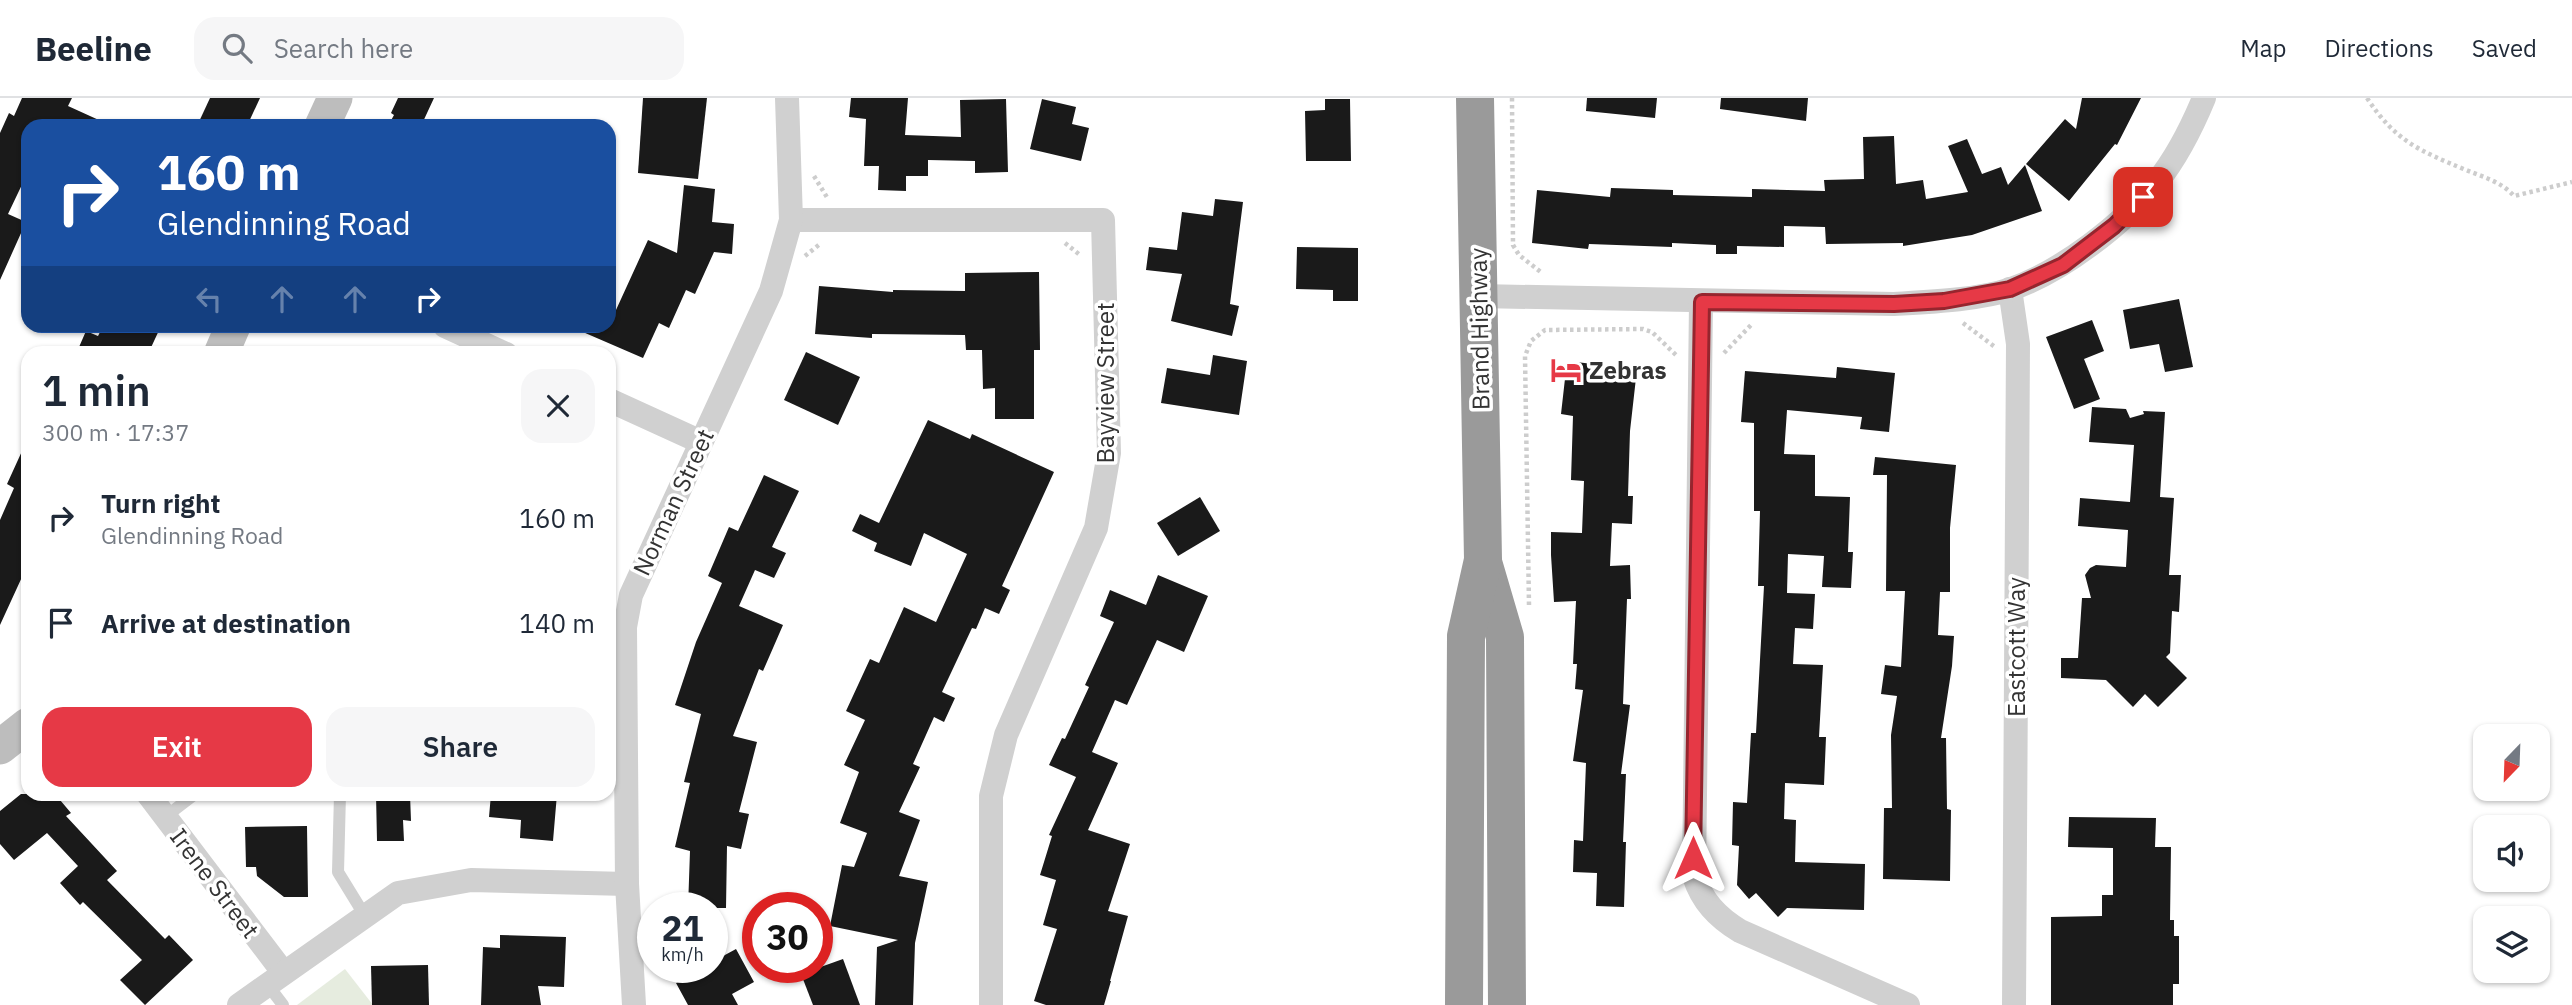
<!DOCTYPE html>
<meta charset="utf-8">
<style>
:root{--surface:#fff;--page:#f6f6f7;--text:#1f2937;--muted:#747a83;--line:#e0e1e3;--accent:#e63946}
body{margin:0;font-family:"IBM Plex Sans",sans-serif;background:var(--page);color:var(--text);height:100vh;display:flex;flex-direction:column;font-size:26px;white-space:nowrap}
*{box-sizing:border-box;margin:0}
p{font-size:23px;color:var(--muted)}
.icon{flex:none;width:38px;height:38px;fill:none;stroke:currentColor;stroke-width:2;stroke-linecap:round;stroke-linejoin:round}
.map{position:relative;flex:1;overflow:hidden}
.sheet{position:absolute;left:21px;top:248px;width:595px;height:455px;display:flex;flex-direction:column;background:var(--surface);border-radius:21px;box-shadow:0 2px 5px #0004}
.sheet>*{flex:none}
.hud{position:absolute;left:21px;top:21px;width:595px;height:214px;border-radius:21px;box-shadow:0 2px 5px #0004;background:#1a4fa0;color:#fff;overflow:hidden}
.needle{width:46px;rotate:203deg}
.fabs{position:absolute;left:2473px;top:626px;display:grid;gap:14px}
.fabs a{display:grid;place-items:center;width:77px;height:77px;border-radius:14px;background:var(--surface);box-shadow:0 2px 5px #0004;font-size:35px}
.speed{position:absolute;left:637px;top:794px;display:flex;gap:14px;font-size:35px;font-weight:700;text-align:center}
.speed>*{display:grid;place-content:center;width:91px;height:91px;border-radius:50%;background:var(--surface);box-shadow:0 2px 5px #0004;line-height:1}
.speed small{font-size:18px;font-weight:400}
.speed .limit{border:10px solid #d22;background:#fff;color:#111}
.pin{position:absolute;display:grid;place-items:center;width:60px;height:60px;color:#fff;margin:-30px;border-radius:14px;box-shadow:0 4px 10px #0006}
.me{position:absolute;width:77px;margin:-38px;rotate:0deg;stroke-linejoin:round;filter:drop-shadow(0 0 5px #0008)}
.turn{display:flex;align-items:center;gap:24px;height:147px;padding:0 21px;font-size:32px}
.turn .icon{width:91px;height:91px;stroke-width:2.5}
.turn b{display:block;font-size:49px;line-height:60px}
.lanes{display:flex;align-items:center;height:66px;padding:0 21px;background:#0003;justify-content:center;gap:35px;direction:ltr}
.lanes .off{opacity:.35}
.round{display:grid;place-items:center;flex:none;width:74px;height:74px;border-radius:21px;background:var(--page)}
.head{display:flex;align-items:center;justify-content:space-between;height:119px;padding:0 21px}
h1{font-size:42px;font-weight:600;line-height:52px}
.button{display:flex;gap:14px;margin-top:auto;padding:14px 21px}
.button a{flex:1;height:80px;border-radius:21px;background:var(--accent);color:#fff;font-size:28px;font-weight:600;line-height:80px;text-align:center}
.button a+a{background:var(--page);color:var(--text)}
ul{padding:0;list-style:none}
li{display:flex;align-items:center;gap:21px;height:105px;padding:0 21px}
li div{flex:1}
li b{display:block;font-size:26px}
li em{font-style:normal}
header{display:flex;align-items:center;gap:42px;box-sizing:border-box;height:98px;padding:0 35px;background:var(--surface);border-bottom:2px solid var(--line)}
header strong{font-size:33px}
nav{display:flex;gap:38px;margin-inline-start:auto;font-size:24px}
.search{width:490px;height:63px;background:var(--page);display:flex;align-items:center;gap:18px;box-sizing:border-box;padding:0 24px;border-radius:21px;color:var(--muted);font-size:26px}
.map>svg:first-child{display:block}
</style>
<header>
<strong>Beeline</strong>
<div class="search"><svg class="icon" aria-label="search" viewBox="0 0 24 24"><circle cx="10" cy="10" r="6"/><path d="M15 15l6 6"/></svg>Search here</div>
<nav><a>Map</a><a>Directions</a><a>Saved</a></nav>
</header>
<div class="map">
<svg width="2572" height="907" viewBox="0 0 2572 907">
<rect width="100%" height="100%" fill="#fff"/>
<path fill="#e6ecdf" d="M345 871 373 907H297Z"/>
<g fill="#1a1a1a">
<path d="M22 0H72L68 8 112 28H28V74L8 116 26 124 0 182V35L9 15 14 18Z"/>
<path d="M210 0H260L247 28H197Z"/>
<path d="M398 0H434L421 28H388L394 17 391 15Z"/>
<path d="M643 0H707L698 81 638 75Z"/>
<path d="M851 0H908L905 37 961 39 960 2 1006 1 1008 74 975 75V63L928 62V78H906V93L878 92 879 68H864L866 21 849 19Z"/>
<path d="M1587 0H1657L1655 20 1586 13Z"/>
<path d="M1721 0H1808L1806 23 1720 11Z"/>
<path d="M2082 0H2141L2117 47 2115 46 2069 103 2026 66 2065 21 2076 31Z"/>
<path d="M1042 1 1076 9 1072 26 1089 30 1081 63 1030 51Z"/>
<path d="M1325 1H1350L1351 63H1306L1305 13 1325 12Z"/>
<path d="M1894 38 1896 86 1923 82 1926 101 1968 94 1948 48 1967 41 1982 76 2001 69 2008 87 2025 67 2042 113 1972 137 1903 148V145L1826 146 1825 129 1784 128V149L1737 148V156H1716V147L1672 145V149L1589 146 1588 151 1532 145 1537 92 1610 99 1611 90 1673 92V97L1752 99V91L1825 93 1824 82 1864 81 1863 39Z"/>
<path d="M684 87 715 91 712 124 734 126 732 156 714 154 695 196 686 192 669 230 659 225 643 260 569 228H609V209L616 212 648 142 677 155Z"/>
<path d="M1215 101 1243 104 1230 206 1239 208 1232 238 1171 223 1182 176 1146 172 1149 149 1177 152 1182 114 1213 118Z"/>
<path d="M1297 149 1358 150V203H1333V192L1296 191Z"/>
<path d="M1039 174 1040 252H1034V321H995V290L983 291 982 252H966L965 237 872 236V240L815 236 819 188 893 194V192L965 193V175Z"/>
<path d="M2179 201 2193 269 2165 274 2159 246 2130 251 2123 212Z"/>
<path d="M2092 222 2104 253 2084 261 2100 301 2074 311 2046 239Z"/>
<path d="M103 228H161L148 256H76L86 233 98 238Z"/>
<path d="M806 254 860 279 838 327 784 302Z"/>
<path d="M1213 257 1247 263 1239 317 1161 305 1167 270 1210 277Z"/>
<path d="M1567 263 1637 271 1630 333 1628 398H1633L1632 426 1612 425 1610 468 1630 467 1631 501H1627L1623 606 1630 607 1621 676H1626L1623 744H1626L1624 809 1596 808 1597 775 1573 774 1574 742 1583 743 1586 665 1573 663 1583 592 1575 591 1577 566H1573L1576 503 1554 504 1551 457V434L1582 435 1584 383 1571 382 1573 318 1561 316Z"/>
<path d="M1837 269 1895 275 1889 334 1860 331 1862 319 1787 312 1784 356 1815 357V398L1850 399 1848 454H1853L1851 490 1822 489 1824 458 1788 456 1787 495 1815 496 1813 531 1795 530 1793 566 1823 567 1819 639H1826L1824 687 1785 685 1784 721 1796 722 1795 764 1865 766 1864 812 1787 810 1778 819 1756 795 1749 801 1737 787 1739 748 1732 747 1733 704 1747 705 1751 635H1756L1764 488H1758L1760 413H1754V325L1741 324 1745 273 1836 280Z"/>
<path d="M2092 309 2126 311 2130 320 2144 316 2143 313 2165 314 2160 399 2174 400 2169 477H2181L2179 514 2172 513 2170 555 2166 559 2187 580 2158 609 2145 596 2133 609 2106 582 2061 580V560H2078L2082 500H2091L2085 477 2090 470 2096 467 2126 469 2128 432 2078 428 2080 400 2130 404 2134 347 2089 344Z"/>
<path d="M928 322 970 341 972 336 1054 374 1002 488 1010 492 999 516 985 510 976 531 972 530 942 594 955 600 944 624 934 619 913 666 920 669 899 714 920 722 899 778 928 784 915 845 913 907H875L877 849 898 842 830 828 842 767 854 769 867 735 840 725 859 674 844 667 865 622 846 613 870 561 879 565 904 509 936 524 967 456 924 435 911 468 874 453 877 445 852 433 860 416 879 425Z"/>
<path d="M28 340V466L0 527V422L14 390 7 386Z"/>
<path d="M1875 359 1956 367 1950 430V494H1940L1938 537 1954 538 1952 568 1941 640H1946L1947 711 1951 712 1950 783 1883 781 1884 710H1892L1891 637 1897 598 1881 596 1885 567 1901 569 1905 493H1886L1887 377H1873Z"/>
<path d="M764 377 799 393 772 449 786 455 774 480 755 472 739 508 783 527 763 573 759 571 733 638 757 644 739 714 749 716 741 751 727 748 726 810H688L690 753 675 749 690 685 684 684 701 616 675 607 696 544 722 485 708 478 729 429 738 433Z"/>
<path d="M1200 399 1220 433 1178 458 1157 425Z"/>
<path d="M1158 477 1208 498 1184 554 1157 542 1127 607 1115 602 1092 654 1118 665 1088 732 1130 746 1108 813 1128 818 1110 883H1111L1104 907H1046L1034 903 1057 831 1043 827 1056 782 1040 777 1052 738 1049 737 1076 679 1049 667 1062 640 1065 641 1089 589 1085 587 1114 524 1100 518 1110 492 1146 507Z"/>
<path d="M21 696H55L71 715 66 718 117 773 107 782 165 841 169 837 193 862 145 907 120 882 142 862 83 804 80 807 60 785 78 768 47 735 14 762 0 746V713Z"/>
<path d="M376 696H410L411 723 403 722 404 743H377Z"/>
<path d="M491 696H557L553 743 520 740 521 722 489 719Z"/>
<path d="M2069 719 2156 720 2155 749H2171L2170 822H2174V838H2179V886H2173V907H2051V819L2102 818V797H2113V750L2068 749Z"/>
<path d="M307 728 308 799H284L257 778 256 769H246L245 729Z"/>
<path d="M500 837 566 839 564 889 538 888 541 907H481L483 849 500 850Z"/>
<path d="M736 851 754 884 732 896 738 907H688L676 885 703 870H712V864Z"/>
<path d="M843 861 860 907H813L801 876Z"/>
<path d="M428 867 429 907H372L371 868Z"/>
</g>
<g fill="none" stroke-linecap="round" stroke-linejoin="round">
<g stroke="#cdcdcd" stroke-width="4.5" stroke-dasharray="3.5 3.5" stroke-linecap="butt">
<path d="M1512 0 1513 147 1519 157 1542 175"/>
<path d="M2367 0C2395 43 2420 53 2466 72 2483 79 2502 84 2514 98L2572 84"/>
<path d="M814 78 828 101"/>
<path d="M1065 145 1080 157"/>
<path d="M805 158 820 146"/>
<path d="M1963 225 1995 249"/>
<path d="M1724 255 1752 226"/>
<path d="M1529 507 1525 258 1531 243 1545 232 1643 231 1652 234 1677 258"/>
</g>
<g stroke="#d0d0d0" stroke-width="12">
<path d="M340 696 338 774 365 818"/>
<path d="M165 719 195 696"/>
<path d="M267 886 283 907"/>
</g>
<g stroke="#d0d0d0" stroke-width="24">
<path d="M791 122H1103L1109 355 1096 430 1006 637 991 698V907"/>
<path d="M2010 191 2018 246 2014 907"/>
<path d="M1479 198 1894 206C1928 204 1979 202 2011 191 2061 174 2124 126 2157 84 2177 59 2192 29 2204 0"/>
<path d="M1701 204 1694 778C1702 803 1717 819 1740 833L1908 907"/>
<path d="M445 228 506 256"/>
<path d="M609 302 701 344"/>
<path d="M148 696 283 874"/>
<path d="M239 907 398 795 471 782 627 786"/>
<path d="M634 907 627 786 625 529 631 497 771 193 791 122 787 0"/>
</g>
<g stroke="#bdbdbd" stroke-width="35">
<path d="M322 28 335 0"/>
<path d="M221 256 233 228"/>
<path d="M0 649 28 627"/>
</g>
<g stroke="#9a9a9a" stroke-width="38">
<path d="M1483 464 1505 539 1507 907"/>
<path d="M1464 907 1466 538 1483 462 1475 0"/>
</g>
</g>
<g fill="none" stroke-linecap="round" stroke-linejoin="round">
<g stroke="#96252e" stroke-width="18">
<path id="route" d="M1693 760 1702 204 1894 206 1944 203 2010 191 2063 167 2114 128 2143 99"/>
</g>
<use href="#route" stroke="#e63946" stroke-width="12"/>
</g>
<defs>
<g id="hotel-bare" transform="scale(2.415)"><path d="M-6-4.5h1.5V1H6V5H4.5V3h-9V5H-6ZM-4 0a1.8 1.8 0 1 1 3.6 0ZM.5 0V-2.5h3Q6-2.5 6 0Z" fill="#e63946" stroke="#fff" stroke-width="2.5" paint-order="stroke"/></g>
</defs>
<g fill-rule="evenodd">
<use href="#hotel-bare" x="1566" y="272"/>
</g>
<g text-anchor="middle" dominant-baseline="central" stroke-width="7" stroke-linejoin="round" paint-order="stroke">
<g font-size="24" fill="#333" stroke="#fff">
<text transform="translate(1479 231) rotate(-91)">Brand Highway</text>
<text transform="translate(1105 285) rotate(-90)">Bayview Street</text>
<text transform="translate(673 404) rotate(-65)">Norman Street</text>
<text transform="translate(2016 549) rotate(-90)">Eastcott Way</text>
<text transform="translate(215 785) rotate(53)">Irene Street</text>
</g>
<g font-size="24" font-weight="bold" fill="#333" stroke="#fff" text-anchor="start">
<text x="1589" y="272">Zebras</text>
</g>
</g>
</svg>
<div class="fabs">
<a><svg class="needle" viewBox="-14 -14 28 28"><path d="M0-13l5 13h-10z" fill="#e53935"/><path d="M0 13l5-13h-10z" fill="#747a83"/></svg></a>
<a><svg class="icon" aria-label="sound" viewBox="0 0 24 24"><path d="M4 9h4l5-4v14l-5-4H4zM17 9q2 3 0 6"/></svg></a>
<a><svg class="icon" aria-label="layers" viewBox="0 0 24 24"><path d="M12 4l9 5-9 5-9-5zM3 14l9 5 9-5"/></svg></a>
</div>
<div class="speed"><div>21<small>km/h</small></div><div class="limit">30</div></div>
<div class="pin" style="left:2143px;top:99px;background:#d93025"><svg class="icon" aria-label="arrive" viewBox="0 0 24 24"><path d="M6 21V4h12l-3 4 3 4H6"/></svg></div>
<svg class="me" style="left:1693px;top:760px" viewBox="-20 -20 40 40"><path d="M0-17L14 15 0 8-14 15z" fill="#e63946" stroke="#fff" stroke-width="4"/></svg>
<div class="hud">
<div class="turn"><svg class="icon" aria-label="right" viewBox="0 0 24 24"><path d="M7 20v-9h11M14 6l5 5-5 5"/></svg><div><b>160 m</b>Glendinning Road</div></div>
<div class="lanes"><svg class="icon off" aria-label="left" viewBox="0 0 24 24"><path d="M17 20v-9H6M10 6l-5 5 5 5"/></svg><svg class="icon off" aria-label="ahead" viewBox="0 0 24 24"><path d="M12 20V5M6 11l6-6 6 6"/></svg><svg class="icon off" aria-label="ahead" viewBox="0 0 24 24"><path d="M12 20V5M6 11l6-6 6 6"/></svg><svg class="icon" aria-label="right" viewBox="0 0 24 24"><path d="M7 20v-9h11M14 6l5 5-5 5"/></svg></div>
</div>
<section class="sheet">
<div class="head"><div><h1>1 min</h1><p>300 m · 17:37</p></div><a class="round"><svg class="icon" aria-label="close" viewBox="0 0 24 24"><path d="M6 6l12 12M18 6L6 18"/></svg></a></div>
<ul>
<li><svg class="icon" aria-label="right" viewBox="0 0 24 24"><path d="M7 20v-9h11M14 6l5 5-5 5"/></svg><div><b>Turn right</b><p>Glendinning Road</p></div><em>160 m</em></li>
<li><svg class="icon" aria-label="arrive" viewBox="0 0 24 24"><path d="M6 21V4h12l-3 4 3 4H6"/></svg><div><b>Arrive at destination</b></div><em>140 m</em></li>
</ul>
<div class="button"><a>Exit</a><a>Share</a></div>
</section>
</div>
